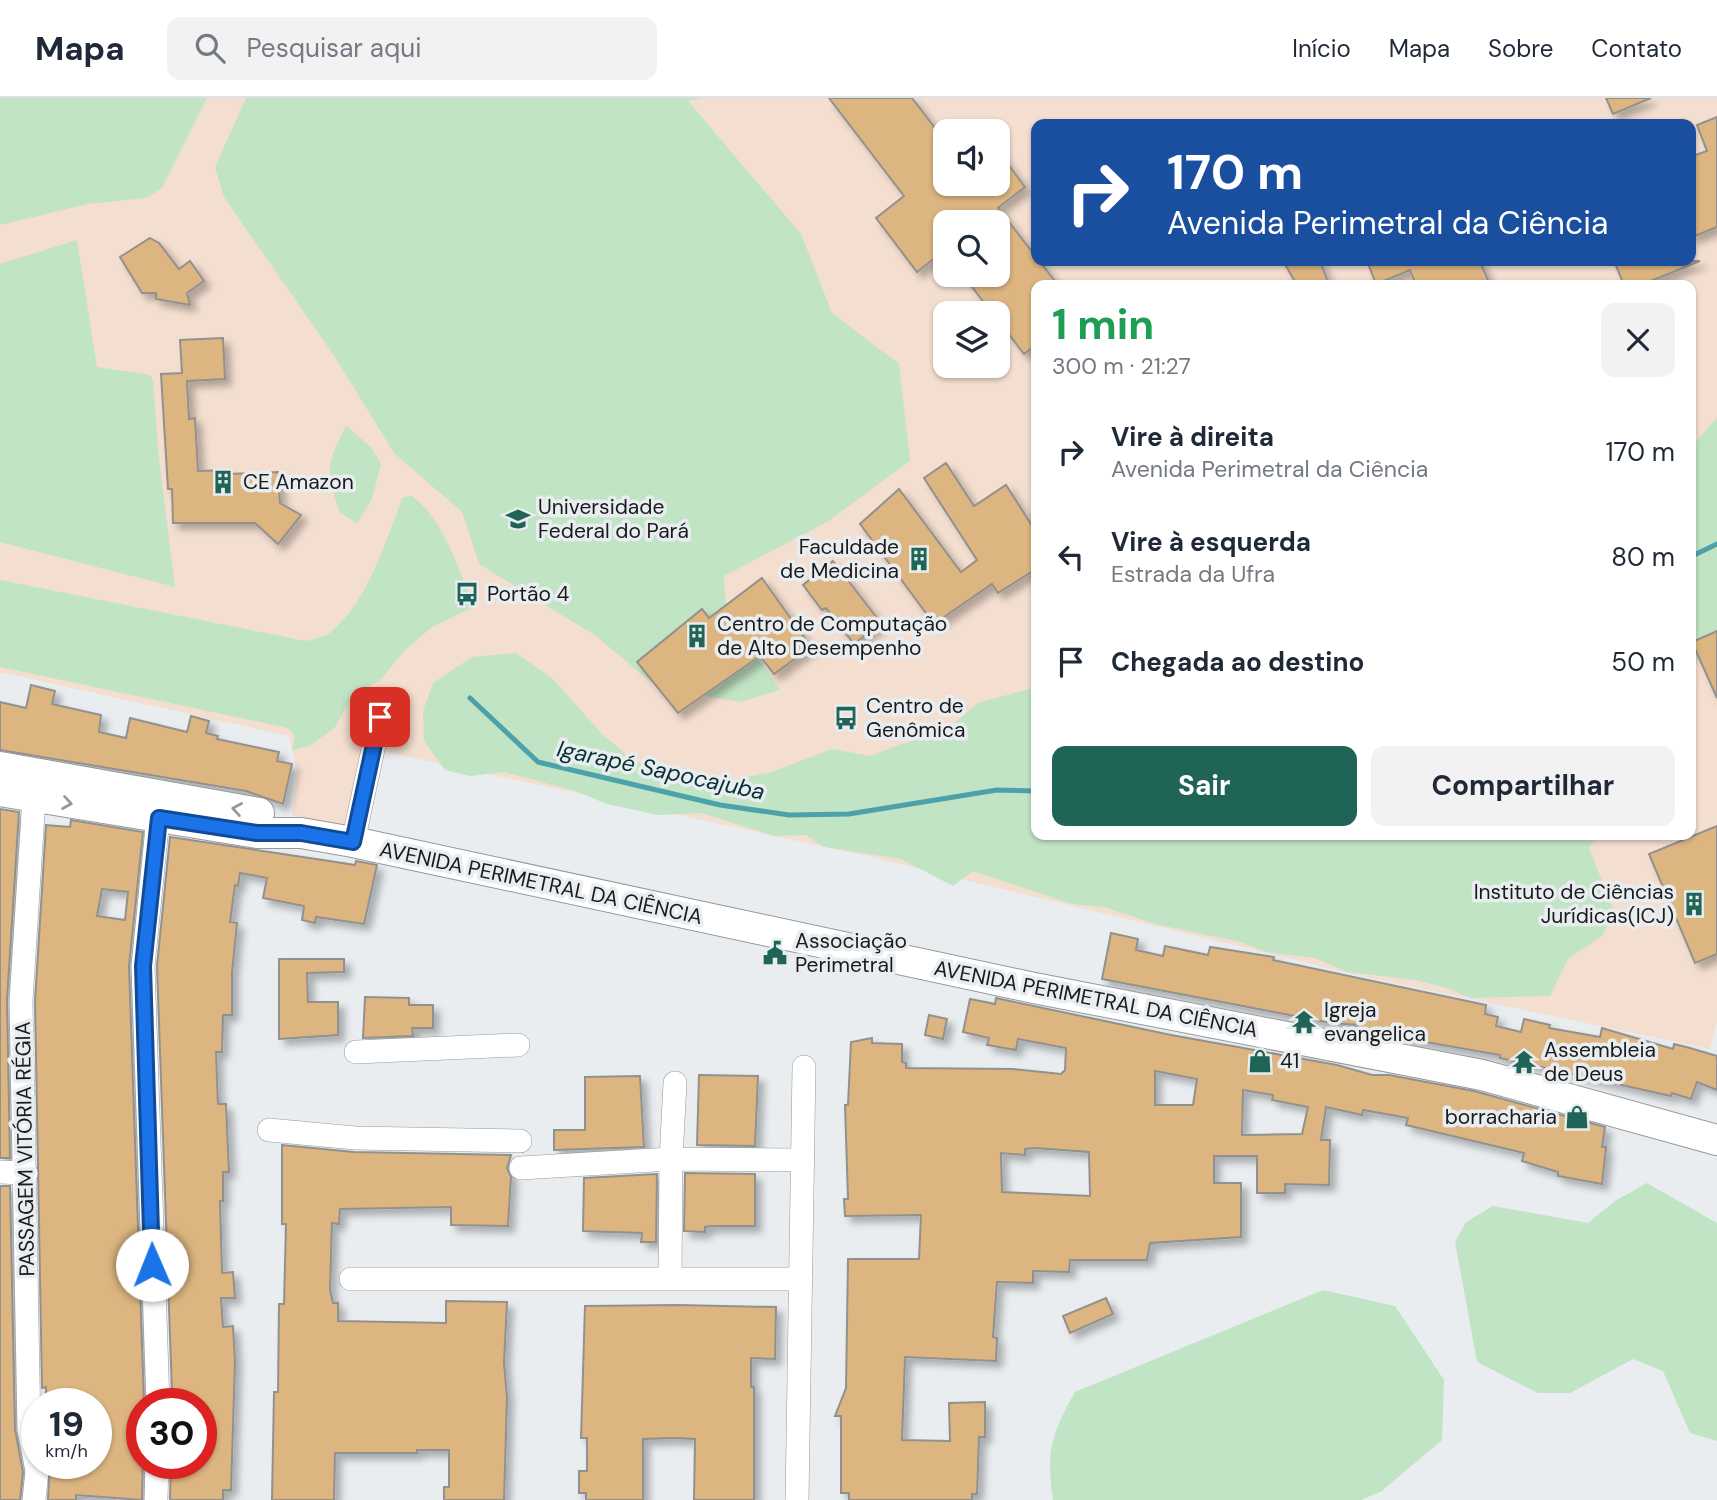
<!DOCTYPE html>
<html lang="pt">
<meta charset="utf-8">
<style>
:root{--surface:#fff;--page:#f2f2f3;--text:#1f2937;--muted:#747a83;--line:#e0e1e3;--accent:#1f6456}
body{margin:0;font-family:"DM Sans",sans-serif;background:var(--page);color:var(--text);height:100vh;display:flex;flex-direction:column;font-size:26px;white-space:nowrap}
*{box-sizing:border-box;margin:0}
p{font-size:23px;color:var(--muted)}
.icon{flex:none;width:38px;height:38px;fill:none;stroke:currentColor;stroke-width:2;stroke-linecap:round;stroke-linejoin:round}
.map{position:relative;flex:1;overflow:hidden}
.sheet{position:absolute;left:1031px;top:182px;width:665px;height:560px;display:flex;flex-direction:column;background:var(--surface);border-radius:14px;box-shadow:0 2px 5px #0004}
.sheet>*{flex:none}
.hud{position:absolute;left:1031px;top:21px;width:665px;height:147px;border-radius:14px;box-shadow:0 2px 5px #0004;background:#1a4fa0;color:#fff;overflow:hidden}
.tools{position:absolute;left:933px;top:21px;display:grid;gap:14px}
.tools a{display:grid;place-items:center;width:77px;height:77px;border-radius:14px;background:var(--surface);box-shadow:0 2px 5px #0004;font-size:35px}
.speed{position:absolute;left:21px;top:1290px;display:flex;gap:14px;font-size:35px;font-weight:700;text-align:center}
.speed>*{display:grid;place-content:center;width:91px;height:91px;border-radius:50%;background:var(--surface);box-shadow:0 2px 5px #0004;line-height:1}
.speed small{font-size:18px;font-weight:400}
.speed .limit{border:10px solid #d22;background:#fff;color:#111}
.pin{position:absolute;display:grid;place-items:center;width:60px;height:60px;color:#fff;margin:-30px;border-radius:14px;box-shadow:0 4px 10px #0006}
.me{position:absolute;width:77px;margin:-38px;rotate:359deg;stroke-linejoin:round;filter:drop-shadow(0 0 5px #0008)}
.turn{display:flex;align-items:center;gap:24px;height:147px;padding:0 21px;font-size:32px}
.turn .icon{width:91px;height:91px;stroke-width:2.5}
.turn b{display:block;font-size:49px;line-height:60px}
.round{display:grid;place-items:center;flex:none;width:74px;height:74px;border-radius:14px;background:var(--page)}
.headline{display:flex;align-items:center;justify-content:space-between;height:119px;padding:0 21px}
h1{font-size:42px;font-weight:700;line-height:52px;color:#1e9e55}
.button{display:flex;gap:14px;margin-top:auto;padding:14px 21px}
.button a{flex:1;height:80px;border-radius:14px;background:var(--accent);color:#fff;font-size:28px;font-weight:700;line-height:80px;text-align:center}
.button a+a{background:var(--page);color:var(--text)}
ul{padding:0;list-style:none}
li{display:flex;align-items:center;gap:21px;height:105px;padding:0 21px}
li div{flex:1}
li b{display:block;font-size:26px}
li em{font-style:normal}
header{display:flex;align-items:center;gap:42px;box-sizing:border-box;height:98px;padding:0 35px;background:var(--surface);border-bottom:2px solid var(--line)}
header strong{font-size:33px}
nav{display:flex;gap:38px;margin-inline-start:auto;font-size:24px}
.search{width:490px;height:63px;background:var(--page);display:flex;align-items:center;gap:18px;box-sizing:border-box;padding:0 24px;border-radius:14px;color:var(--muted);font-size:26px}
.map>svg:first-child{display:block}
</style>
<header>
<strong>Mapa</strong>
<div class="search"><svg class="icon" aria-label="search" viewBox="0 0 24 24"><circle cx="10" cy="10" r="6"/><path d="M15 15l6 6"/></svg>Pesquisar aqui</div>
<nav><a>Início</a><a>Mapa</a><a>Sobre</a><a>Contato</a></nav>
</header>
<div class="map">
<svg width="1717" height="1402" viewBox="0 0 1717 1402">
<defs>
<filter id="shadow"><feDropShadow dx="6" dy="6" stdDeviation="3.5" flood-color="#0004"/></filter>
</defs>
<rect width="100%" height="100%" fill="#e9edf0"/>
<path fill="#f3decf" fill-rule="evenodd" d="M0 0H1717V924L1710 951 1353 876 863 757 382 653 366 740 292 717 297 675 289 638 0 574ZM1036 26H1690V163H1036ZM945 33H998V86H945ZM945 124H998V177H945ZM1036 187H1690V737H1036ZM945 215H998V268H945Z"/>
<g fill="#c1e4c4">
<path d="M0 0H207L162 90 146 100 88 106 0 127Z"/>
<path d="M246 0H702L688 3 801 136 832 215 899 266 910 363 827 424 724 478 726 512 780 592 740 604 657 589 596 538 479 466 462 414 394 355 335 259 224 99 215 69Z"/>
<path d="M77 142 97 269 150 277 153 282 158 353 175 489 0 444V166Z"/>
<path d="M1717 320V547L1702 551 1691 579V344L1696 343Z"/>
<path d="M346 328 371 349 381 366 372 401 357 425 340 415C326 372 325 369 346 328Z"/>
<path d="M412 398C446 424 457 471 475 508L432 529 404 553 382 580 350 603 335 629 310 648 292 652 295 638 288 630 0 569V482L306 543C314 541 325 539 331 534 369 502 385 444 403 399Z"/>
<path d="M516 555 552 580 602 636 628 658 666 681 709 686 772 674 832 651 871 658 898 647 944 634 978 605 1036 589V737H1597L1589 750 1613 811 1603 837 1568 861 1550 898 1471 900 1447 890 1415 882 1347 874 1315 860 1266 854 1241 844 1155 826 1104 809 1072 806 973 773 953 788 901 761 824 749 806 737 774 738 701 715 658 717 607 706 575 693 504 674 470 678 445 672 424 643 423 613 433 585 472 559Z"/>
<path d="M1647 1085 1717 1125V1343L1690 1335 1663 1273 1633 1261 1570 1295H1538L1477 1264 1455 1144 1466 1124 1493 1108 1588 1125 1615 1103Z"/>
<path d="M1323 1192 1395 1208 1444 1282 1442 1342 1382 1393 1361 1402H1053C1046 1352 1051 1337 1075 1294Z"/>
</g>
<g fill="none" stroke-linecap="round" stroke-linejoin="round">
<g stroke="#4ca1aa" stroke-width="5">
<path d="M1690 459 1717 446"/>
<path d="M470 600 538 664 720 707 789 717 849 716 997 692 1036 693"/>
</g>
</g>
<g fill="#dcb580" stroke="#93918d" stroke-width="2" fill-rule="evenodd" filter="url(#shadow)">
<path d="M829 0H912L945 43V86H998V53L1025 89 998 110 1058 187H1036V247L1024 256 998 222V215H992L963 177H998V124H945V152L917 174 876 120 904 98Z"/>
<path d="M1606 0H1651L1613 16Z"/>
<path d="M1717 19V129L1690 140V59L1707 53 1697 27Z"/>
<path d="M150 140 159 145 179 171 190 163 204 183 187 195 190 207 156 201V195H142L120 159Z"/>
<path d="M1283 163H1320L1329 187H1297Z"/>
<path d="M1367 163H1480L1490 187H1416L1410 172 1376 186Z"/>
<path d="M1614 163H1700L1641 187H1624Z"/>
<path d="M223 240 225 281 187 283 189 321 195 320 198 373 227 372 228 376 278 374 280 405 301 417 278 446 255 425H173L172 391H168L161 276 182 275 180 242Z"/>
<path d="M946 365 974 408 1006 387 1036 434V471L998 495 992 486 934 526 860 426 899 391 961 474 977 462 924 380Z"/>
<path d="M833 463 881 525 854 546 826 510 822 512 803 487Z"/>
<path d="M762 480 811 549 774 576 760 558 678 615 637 564 702 511 709 520Z"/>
<path d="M1717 533V600L1692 544Z"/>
<path d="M31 587 55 593 52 606 101 617 99 634 126 640 130 620 187 634 191 618 209 623 206 635 218 638 217 641 279 654 277 663 292 666 283 706 246 693 0 652V604L26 610Z"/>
<path d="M0 711 19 714 7 902 10 1060H0Z"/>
<path d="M71 722 143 734 129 868 144 1306 142 1402 76 1397V1402H48L50 1365H96V1306H46V1289L42 1290 35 903 46 727 70 729ZM102 791 128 794 125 822 97 818Z"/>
<path d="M1717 728V856L1695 865 1649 756Z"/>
<path d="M170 739 336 764 355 767 356 763 377 767 364 826 316 819 315 825 302 822 304 808 263 800 267 780 240 775 238 788 235 787 230 824 237 825 232 875V917H223L222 954H216L218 1006H226L229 1074H223V1103H220L222 1175 233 1174 235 1200H221L223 1229 233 1228 235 1263 231 1392H223V1402H170L171 1365H201V1306H182V1294L172 1295 157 868Z"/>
<path d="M1111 835 1138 841 1136 852 1163 858 1165 848 1208 857 1210 849 1274 859 1273 862 1486 907 1485 916 1498 919 1496 928 1521 934 1524 921 1550 927 1549 930 1600 939 1602 930 1673 951 1674 946 1690 950 1717 958V992L1697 984 1691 1001 1672 995 1671 998 1500 960V957L1357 932 1358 927 1331 925 1102 881Z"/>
<path d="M279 861H344V874L307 875 308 904H338V937L279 941Z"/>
<path d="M365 899 409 900V907H433V930H412L413 938 363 940Z"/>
<path d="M996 900 1171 937 1337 967 1372 977H1389L1474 993 1605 1029 1602 1049H1606L1602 1086 1558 1078V1074L1522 1063 1524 1055 1406 1027 1408 1020 1363 1012 1362 1017 1326 1009 1321 1042H1330L1329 1087 1285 1086V1095H1257V1058H1214V1085H1241V1139L1150 1145 1147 1162H1070L1069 1174 1033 1173V1185L997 1184 993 1239 997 1240 996 1263 905 1259 902 1342 950 1343 949 1305 985 1304V1339H979L977 1396H972V1402H849V1395H841V1318H835L846 1290 848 1161H919L921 1117 845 1118 844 1101H848L845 1007H848L851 944 872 940V945L902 946V964L906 965V970L1013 971 1061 976 1065 972 1066 950 1018 941 1016 952 987 947 989 940 963 934 970 901 995 906ZM1155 973 1197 981 1193 1007H1155ZM1243 992 1273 997 1272 1002 1308 1009 1302 1036 1242 1037ZM1035 1050 1089 1054 1090 1098 1002 1094 1001 1055 1025 1057V1051Z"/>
<path d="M929 917 947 921 943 941 925 937Z"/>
<path d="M699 977 758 978 755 1048 697 1047Z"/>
<path d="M640 978 644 1049 554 1052V1032H585V979Z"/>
<path d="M282 1047 354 1054 511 1057 507 1070 511 1079 508 1128 451 1127V1109L340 1111 339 1126 332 1125 330 1192 333 1205H338V1223L446 1225V1203L507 1204 504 1265 507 1299 504 1402H444V1389H449V1352H417V1355H335L334 1402H272L274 1294H278L279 1206H284L286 1126H282Z"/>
<path d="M685 1075 755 1076V1128H713L705 1129V1134L684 1133Z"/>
<path d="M657 1076 656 1144H641L642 1135 583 1133 584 1080Z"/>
<path d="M0 1088H10L15 1331 23 1374 20 1402H0Z"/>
<path d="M1106 1200 1113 1216 1070 1235 1063 1218Z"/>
<path d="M677 1207 776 1209 775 1261 751 1260V1289H754V1402H694L695 1341 675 1340 643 1341V1402H586V1395H579V1373H587V1340H581L585 1208Z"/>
</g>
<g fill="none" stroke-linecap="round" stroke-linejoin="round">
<g stroke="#95999b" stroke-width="24">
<g id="minor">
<path d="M34 700 21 903 29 1331 37 1373 34 1402"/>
<path d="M353 744 380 619"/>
<path d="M356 954 518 947"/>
<path d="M269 1032 355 1040 520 1043"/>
<path d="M521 1070 671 1061 803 1062"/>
<path d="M0 1074 26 1075"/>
<path d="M670 1179 671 1061 675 985"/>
<path d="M351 1181H801"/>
<path d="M158 1306 143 868 158 720"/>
<path d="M156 1402 157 1365"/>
<path d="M797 1402 804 969"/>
</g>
</g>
<g stroke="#95999b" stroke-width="32">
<g id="major">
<path d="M0 669 259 715"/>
<path d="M0 693 257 735H301L353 744 1034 890 1482 977 1717 1042"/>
</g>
</g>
<use href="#minor" stroke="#fff" stroke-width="23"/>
<use href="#major" stroke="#fff" stroke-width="30"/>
</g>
<defs><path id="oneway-chevron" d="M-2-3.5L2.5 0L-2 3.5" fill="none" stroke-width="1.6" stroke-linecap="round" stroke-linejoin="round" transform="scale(1.75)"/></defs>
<g stroke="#989898">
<use href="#oneway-chevron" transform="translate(67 705) rotate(9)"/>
<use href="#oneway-chevron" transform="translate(237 711) rotate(-170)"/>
</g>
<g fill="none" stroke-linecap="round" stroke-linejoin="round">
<g stroke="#114b97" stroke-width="18">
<path id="route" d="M152 1167 143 868 159 720 257 735H301L353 744 380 619"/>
</g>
<use href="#route" stroke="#1a73e8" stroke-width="12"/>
</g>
<defs>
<g id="building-bare" transform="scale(1.89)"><path d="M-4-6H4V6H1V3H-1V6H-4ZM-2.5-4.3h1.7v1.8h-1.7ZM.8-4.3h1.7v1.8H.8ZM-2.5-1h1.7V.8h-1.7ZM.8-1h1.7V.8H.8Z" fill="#1f6456" stroke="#e9edf0" stroke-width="2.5" paint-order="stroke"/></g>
<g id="university-bare" transform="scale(1.89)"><path d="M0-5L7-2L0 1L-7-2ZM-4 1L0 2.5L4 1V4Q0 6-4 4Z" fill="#1f6456" stroke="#e9edf0" stroke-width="2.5" paint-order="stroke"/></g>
<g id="bus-bare" transform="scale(1.89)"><path d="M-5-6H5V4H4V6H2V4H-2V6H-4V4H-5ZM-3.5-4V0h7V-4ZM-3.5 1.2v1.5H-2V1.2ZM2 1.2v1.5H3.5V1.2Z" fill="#1f6456" stroke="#e9edf0" stroke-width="2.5" paint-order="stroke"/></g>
<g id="civic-bare" transform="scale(1.89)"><path d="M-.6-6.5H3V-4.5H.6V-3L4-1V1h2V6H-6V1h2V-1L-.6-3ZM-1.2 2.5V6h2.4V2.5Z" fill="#1f6456" stroke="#e9edf0" stroke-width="2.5" paint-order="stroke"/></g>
<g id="temple-bare" transform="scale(1.89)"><path d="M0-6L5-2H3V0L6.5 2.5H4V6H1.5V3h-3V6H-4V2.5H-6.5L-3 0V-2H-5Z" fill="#1f6456" stroke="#e9edf0" stroke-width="2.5" paint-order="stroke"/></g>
<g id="shop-bare" transform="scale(1.89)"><path d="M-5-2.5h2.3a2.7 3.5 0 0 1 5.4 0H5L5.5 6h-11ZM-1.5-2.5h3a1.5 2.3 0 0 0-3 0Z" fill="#1f6456" stroke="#e9edf0" stroke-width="2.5" paint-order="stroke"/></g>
</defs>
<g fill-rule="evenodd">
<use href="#building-bare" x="223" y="384"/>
<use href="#university-bare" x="518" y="421"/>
<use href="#building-bare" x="919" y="461"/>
<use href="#bus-bare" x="467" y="496"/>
<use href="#building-bare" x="697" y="538"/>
<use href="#bus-bare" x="846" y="620"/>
<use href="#building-bare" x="1694" y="806"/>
<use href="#civic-bare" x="775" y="855"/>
<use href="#temple-bare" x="1304" y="924"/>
<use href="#shop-bare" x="1260" y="963"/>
<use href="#temple-bare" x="1524" y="964"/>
<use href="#shop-bare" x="1577" y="1019"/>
</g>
<g text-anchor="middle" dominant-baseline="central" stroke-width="7" stroke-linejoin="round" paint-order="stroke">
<g font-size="21" fill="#191a1b" stroke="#e9edf0" text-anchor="start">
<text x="243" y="384">CE Amazon</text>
<text x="538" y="409">Universidade<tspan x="538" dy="24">Federal do Pará</tspan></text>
<text x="899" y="449" text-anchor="end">Faculdade<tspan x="899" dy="24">de Medicina</tspan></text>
<text x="487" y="496">Portão 4</text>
<text x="717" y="526">Centro de Computação<tspan x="717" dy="24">de Alto Desempenho</tspan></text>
<text x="866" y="608">Centro de<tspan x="866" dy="24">Genômica</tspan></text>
<text x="1674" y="794" text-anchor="end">Instituto de Ciências<tspan x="1674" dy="24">Jurídicas(ICJ)</tspan></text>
<text x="795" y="843">Associação<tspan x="795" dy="24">Perimetral</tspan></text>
<text x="1324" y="912">Igreja<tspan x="1324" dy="24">evangelica</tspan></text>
<text x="1544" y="952">Assembleia<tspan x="1544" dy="24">de Deus</tspan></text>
<text x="1280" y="963">41</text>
<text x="1557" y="1019" text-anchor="end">borracharia</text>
</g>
<g font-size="21" fill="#191a1b" stroke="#e9edf0">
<text transform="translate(541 785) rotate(12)">AVENIDA PERIMETRAL DA CIÊNCIA</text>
<text transform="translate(1096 901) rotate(11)">AVENIDA PERIMETRAL DA CIÊNCIA</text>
<text transform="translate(25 1051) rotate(-91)">PASSAGEM VITÓRIA RÉGIA</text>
</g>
<g font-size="23" font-style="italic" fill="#053034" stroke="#e9edf0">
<text transform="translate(661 672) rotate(12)">Igarapé Sapocajuba</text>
</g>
</g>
</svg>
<div class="tools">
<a><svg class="icon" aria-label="sound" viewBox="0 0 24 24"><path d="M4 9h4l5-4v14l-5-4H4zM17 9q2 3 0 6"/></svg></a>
<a><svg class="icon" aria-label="search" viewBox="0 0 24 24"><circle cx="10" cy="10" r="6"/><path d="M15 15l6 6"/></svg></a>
<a><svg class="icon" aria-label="layers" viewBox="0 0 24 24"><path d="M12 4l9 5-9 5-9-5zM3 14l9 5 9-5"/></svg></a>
</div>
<div class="speed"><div>19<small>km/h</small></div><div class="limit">30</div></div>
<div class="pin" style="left:380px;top:619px;background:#d93025"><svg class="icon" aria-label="arrive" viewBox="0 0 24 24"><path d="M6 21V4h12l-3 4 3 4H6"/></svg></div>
<svg class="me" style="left:152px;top:1167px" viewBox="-20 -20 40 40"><circle r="19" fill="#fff"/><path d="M0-13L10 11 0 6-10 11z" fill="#1a73e8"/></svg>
<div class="hud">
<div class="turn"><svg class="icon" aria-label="right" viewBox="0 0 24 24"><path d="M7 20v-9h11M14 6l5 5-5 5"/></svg><div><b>170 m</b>Avenida Perimetral da Ciência</div></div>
</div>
<section class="sheet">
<div class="headline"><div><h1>1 min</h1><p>300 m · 21:27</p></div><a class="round"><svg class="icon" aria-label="close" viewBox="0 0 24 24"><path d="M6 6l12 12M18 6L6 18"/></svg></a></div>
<ul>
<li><svg class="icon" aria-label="right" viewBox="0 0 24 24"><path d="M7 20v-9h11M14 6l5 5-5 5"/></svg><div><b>Vire à direita</b><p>Avenida Perimetral da Ciência</p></div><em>170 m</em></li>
<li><svg class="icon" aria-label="left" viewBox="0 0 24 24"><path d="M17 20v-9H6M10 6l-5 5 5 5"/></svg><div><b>Vire à esquerda</b><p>Estrada da Ufra</p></div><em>80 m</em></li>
<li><svg class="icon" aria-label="arrive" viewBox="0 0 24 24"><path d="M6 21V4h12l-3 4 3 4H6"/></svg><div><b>Chegada ao destino</b></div><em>50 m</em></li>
</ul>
<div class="button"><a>Sair</a><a>Compartilhar</a></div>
</section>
</div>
